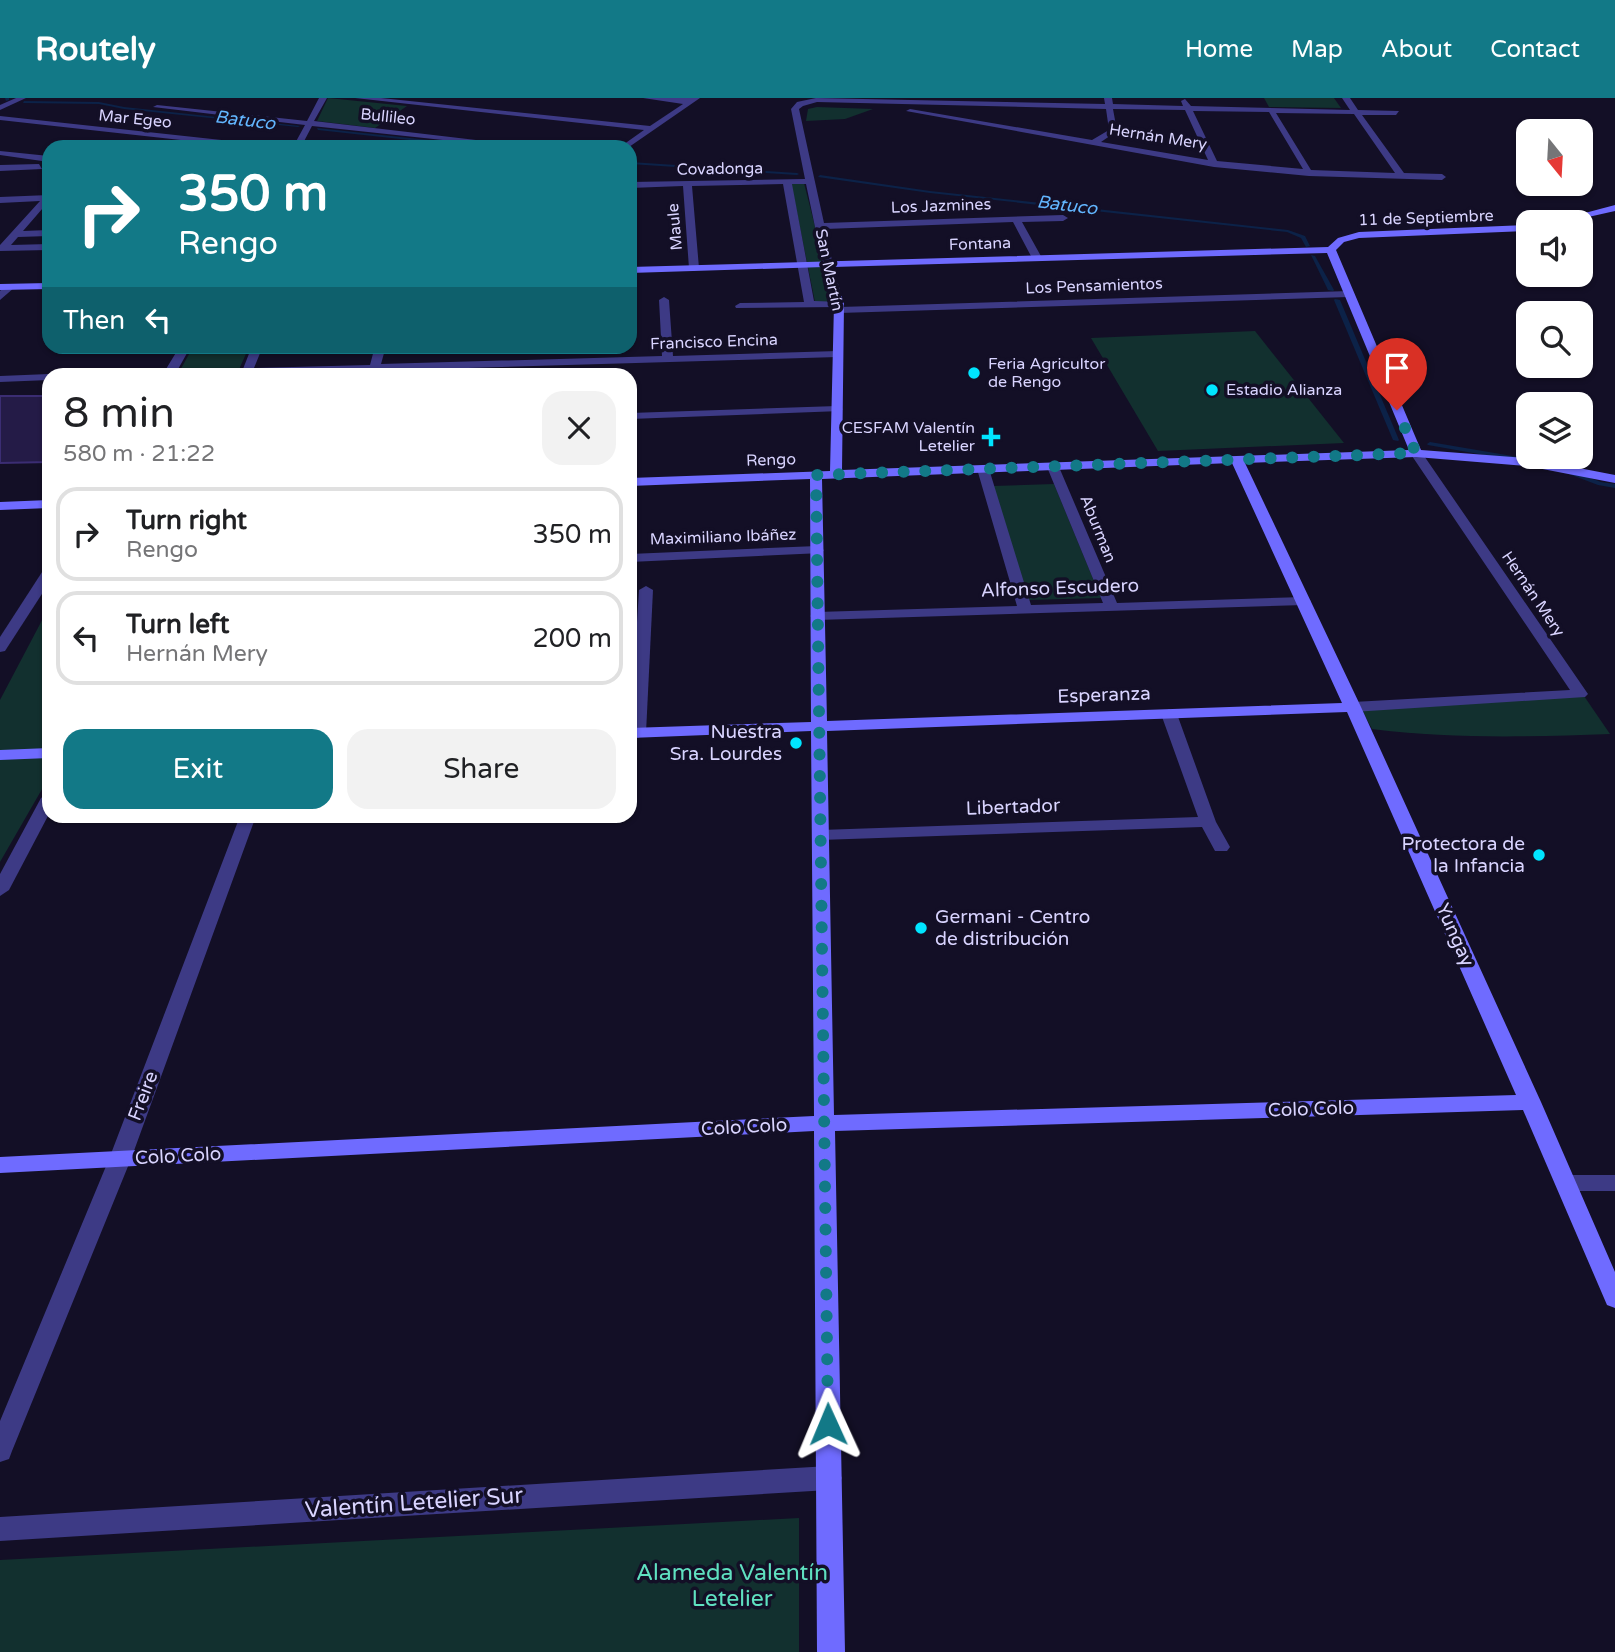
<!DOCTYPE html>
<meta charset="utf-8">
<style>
:root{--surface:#fff;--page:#f2f2f2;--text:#202124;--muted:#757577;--line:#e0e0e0;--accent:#127987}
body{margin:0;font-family:"Varela Round",sans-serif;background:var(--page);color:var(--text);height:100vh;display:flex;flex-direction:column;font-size:26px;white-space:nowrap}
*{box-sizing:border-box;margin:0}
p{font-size:23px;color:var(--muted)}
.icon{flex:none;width:38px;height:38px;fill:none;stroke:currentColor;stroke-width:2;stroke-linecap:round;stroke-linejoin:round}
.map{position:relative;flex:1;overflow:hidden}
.panel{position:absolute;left:42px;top:270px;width:595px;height:455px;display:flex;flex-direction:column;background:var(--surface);border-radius:21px;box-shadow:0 2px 5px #0004}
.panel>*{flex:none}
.guide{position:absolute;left:42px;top:42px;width:595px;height:214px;border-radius:21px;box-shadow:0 2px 5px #0004;background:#127987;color:#fff;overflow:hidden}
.needle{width:46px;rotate:162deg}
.controls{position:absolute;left:1516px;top:21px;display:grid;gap:14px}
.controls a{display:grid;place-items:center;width:77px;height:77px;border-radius:14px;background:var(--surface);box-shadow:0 2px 5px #0004;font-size:35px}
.pin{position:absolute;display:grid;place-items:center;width:60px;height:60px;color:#fff;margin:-72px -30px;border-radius:50% 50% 50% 0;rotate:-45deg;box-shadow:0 0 7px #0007}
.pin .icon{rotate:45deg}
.me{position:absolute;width:77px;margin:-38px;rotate:359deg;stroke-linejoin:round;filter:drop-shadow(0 0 5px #0008)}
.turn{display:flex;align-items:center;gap:24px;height:147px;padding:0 21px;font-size:32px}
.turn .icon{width:91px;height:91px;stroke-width:2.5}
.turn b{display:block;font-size:49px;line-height:60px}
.then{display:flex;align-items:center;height:66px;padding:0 21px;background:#0003;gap:14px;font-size:26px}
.round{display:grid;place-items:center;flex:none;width:74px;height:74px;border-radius:21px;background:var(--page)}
.summary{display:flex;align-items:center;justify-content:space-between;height:119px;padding:0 21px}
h1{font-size:42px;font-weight:600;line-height:52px}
.action{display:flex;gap:14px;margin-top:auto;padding:14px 21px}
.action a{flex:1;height:80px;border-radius:21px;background:var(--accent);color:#fff;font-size:28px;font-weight:600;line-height:80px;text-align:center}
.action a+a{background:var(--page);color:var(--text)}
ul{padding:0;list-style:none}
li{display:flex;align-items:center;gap:21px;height:94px;margin:0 14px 10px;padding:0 7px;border:4px solid var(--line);border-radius:21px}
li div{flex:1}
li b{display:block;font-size:26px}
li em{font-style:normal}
header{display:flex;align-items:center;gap:42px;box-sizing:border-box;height:98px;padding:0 35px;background:var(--accent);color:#fff}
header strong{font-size:33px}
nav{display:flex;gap:38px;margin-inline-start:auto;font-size:24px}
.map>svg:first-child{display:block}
</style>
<header>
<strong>Routely</strong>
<nav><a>Home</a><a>Map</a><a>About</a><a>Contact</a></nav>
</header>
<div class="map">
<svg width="1615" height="1554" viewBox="0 0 1615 1554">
<rect width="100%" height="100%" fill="#130f26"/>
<g fill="#12302f">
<path d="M328 0 407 8 375 30 317 23Z"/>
<path d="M1264 0H1334L1341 10 1269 9Z"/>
<path d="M817 9 873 11 845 21 806 23 808 11Z"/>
<path d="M791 85H804L834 204H815Z"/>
<path d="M1255 233 1344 345 1158 353 1091 240Z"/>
<path d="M193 249H249L237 276H178Z"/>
<path d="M1054 386 1101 500 1028 502 993 388Z"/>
<path d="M49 509V679L0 764V602Z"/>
<path d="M1584 598 1610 636C1531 639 1450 641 1372 631L1362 612Z"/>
<path d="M799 1420V1554H0V1462Z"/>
</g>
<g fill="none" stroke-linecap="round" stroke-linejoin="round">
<g fill="#0c2248" fill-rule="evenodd">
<path d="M5 0H9V2L6 3Z"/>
<path d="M24 3 99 4 124 9 300 28 298 29 124 11 99 6 23 5Z"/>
<path d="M317 30 484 48 486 49H473L318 32Z"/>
<path d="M630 64 797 75 799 76 797 77 630 66Z"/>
<path d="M820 77 930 93 1288 132 1305 138 1310 148 1306 149 1301 140 1287 134 930 95 818 79Z"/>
<path d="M1311 157 1315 158 1334 192 1333 193 1328 192Z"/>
<path d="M1335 201 1340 202 1399 342 1398 343 1393 342 1334 202Z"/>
<path d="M1430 344 1518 359 1521 361 1518 363 1428 347 1427 346Z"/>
<path d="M1571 373 1601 384 1615 386V390L1598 387 1569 376V374Z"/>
</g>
</g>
<path fill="#241b47" stroke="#3b2d73" stroke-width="2" d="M0 298H49V364L0 365Z"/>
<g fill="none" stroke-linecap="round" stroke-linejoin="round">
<g fill="#3d3a85" fill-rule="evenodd">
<path d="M16 0H26L0 12V7Z"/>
<path d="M319 0H327L314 23 535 49H508L312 28 301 49H293L305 27 153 9 157 7 307 23Z"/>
<path d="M355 0H381L650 28 683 6 643 0H700L629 49H620L644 32Z"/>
<path d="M816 0 1105 6 1104 0H1112L1113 6 1183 8 1181 3 1185 1 1191 8 1350 12 1342 0H1350L1358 12 1399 13 1396 17H1362L1404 75 1442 76 1446 79 1442 82 1309 78 1214 69 906 13 910 11 1092 42 1109 32 1106 11 817 4 803 8 799 11 824 125 1063 117 1068 120 1063 123 1022 124 1042 160 1037 163 1032 160 1013 124 825 131 833 167 828 170 823 167 806 86H792L814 203 843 204 844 206 840 209 1349 193 1354 196 1349 199 839 215 834 212 838 209 736 210 735 208 740 205 804 204 783 86 692 88 699 170 694 173 689 170 683 88 630 90V84L805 81 791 11 797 4ZM1113 11 1185 12 1208 62 1101 44 1117 33ZM1193 13 1269 14 1303 71 1217 63ZM1276 15 1354 16 1395 75 1311 72Z"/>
<path d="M0 18 267 47 271 49H244L0 22Z"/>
<path d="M0 53 49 58V64L0 57Z"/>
<path d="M39 66 42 71 0 73V67Z"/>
<path d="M49 97V103L23 133 49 132V138L18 139 11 147 49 146V152L0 153V147L40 103 0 105V99Z"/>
<path d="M6 187 15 189 0 202V193Z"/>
<path d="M664 199 669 202 673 258 838 253 843 256 838 259 265 276H163L180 248H191L177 273 243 271 252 248H263L254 270 370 267 375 248H386L381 266 662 258 659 202Z"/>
<path d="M49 276H52H49V282L0 284V278Z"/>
<path d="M837 308 843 311 841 313 630 321V315Z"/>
<path d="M1416 351 1420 352 1588 596 1585 599 1353 614 1345 609 1353 604 1570 592 1410 355Z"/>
<path d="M1053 365 1059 369 1117 505 1304 499 1311 503 1304 507 817 522 810 518 817 514 1017 508 977 371 983 367 989 371 1031 507 1103 505 1047 369Z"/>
<path d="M817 448 824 452 822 455 630 464V456Z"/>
<path d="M49 470V485L5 553 0 554V539L44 471Z"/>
<path d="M646 488 653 492 646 635 638 640 630 635 639 492Z"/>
<path d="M1169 611 1177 616 1216 724 1230 749 1227 753H1215L1202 729 820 742 812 737 820 732 1198 719 1161 616Z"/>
<path d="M49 695V716L9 792 0 798V776L41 700Z"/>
<path d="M240 718H256L131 1061 12 1353 9 1361 0 1364V1323L109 1061Z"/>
<path d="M1566 1077H1615V1093H1566L1558 1091 1555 1085 1558 1079Z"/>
<path d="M829 1368 838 1372 842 1380 838 1388 829 1392 0 1443V1419Z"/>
</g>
<g fill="#6f6bff" fill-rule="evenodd">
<path d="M1615 107V113L1566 124H1551Z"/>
<path d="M1528 127V133L1359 140 1344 144 1336 152 1421 352 1527 360 1615 377V385L1527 368 1416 359 1245 365 1361 609 1541 1004 1615 1174V1210L1607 1207 1604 1200 1523 1012 835 1033 845 1554H817L814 1033 0 1075V1059L814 1018 811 633 630 640V630L811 624 810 381 630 388V380L830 373 834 206 824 169 630 175V169L1328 149 1338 140 1359 134ZM1327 155 1409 352 842 372 844 206 833 169ZM1232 365 1342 605 827 623 822 381ZM1347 614 1516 997 834 1017 827 633Z"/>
<path d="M49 185V191L0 192V186Z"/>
<path d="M49 402V410L0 412V404Z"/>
<path d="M49 650V660L0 662V652Z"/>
</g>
</g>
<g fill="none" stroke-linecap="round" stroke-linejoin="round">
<path stroke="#127987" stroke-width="12" stroke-dasharray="0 21.6" d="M828 1326 816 377 1416 355 1397 312"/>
</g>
<g fill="#00e5ff" stroke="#130f26" stroke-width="2.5">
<circle cx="974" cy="275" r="7"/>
<circle cx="1212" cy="292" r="7"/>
<path d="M987.5 328.5h7v7h7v7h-7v7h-7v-7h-7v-7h7z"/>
<circle cx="796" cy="645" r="7"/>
<circle cx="1539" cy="757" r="7"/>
<circle cx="921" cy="830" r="7"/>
</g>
<g text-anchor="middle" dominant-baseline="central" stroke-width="7" stroke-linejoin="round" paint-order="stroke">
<g font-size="16" fill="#d9d4ff" stroke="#130f26">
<text transform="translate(388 19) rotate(6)">Bullileo</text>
<text transform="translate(135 21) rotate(6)">Mar Egeo</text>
<text transform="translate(1158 39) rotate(9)">Hernán Mery</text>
<text transform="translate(720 71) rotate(-1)">Covadonga</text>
<text transform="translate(941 108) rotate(-2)">Los Jazmines</text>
<text transform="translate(1426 120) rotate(-2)">11 de Septiembre</text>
<text transform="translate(675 129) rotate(-95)">Maule</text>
<text transform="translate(980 146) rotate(-2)">Fontana</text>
<text transform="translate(829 172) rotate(78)">San Martín</text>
<text transform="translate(1094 188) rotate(-2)">Los Pensamientos</text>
<text transform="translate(714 244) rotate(-2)">Francisco Encina</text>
<text transform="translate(771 362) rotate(-2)">Rengo</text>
<text transform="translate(1098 431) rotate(68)">Aburman</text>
<text transform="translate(723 439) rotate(-2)">Maximiliano Ibáñez</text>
<text transform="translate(1533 496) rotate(56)">Hernán Mery</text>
</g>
<g font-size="16" fill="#d9d4ff" stroke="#130f26" text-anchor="start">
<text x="988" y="266">Feria Agricultor<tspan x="988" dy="18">de Rengo</tspan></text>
<text x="1226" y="292">Estadio Alianza</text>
<text x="975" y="330" text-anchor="end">CESFAM Valentín<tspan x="975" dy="18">Letelier</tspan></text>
</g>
<g font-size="18" font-style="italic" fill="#62b6ff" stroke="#130f26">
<text transform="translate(245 22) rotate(7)">Batuco</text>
<text transform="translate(1067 107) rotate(7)">Batuco</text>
</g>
<g font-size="19" fill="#d9d4ff" stroke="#130f26">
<text transform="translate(1060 490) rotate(-2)">Alfonso Escudero</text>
<text transform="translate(1104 597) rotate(-2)">Esperanza</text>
<text transform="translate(1013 709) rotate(-2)">Libertador</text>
<text transform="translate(1455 837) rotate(66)">Yungay</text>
<text transform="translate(143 998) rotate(-69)">Freire</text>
<text transform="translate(1311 1011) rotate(-2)">Colo Colo</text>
<text transform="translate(744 1029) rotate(-3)">Colo Colo</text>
<text transform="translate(178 1058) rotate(-3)">Colo Colo</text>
</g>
<g font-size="19" fill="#d9d4ff" stroke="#130f26" text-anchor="end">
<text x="782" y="634">Nuestra<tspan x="782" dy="22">Sra. Lourdes</tspan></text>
<text x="1525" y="746">Protectora de<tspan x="1525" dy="22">la Infancia</tspan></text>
<text x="935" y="819" text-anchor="start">Germani - Centro<tspan x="935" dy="22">de distribución</tspan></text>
</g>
<g font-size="23" fill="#d9d4ff" stroke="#130f26">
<text transform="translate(414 1405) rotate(-4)">Valentín Letelier Sur</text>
</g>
<g font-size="23" fill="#5fe0c0" stroke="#130f26">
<text x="732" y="1475">Alameda Valentín<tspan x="732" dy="26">Letelier</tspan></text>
</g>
</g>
</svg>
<div class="controls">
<a><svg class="needle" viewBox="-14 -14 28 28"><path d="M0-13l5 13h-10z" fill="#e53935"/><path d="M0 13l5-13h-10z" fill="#757577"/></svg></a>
<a><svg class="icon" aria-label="sound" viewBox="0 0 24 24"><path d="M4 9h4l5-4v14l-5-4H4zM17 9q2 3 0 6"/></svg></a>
<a><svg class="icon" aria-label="search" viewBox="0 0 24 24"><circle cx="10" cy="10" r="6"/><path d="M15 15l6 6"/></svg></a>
<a><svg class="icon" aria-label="layers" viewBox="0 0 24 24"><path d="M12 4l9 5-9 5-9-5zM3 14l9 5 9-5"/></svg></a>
</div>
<div class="pin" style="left:1397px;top:312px;background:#d93025"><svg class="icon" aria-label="arrive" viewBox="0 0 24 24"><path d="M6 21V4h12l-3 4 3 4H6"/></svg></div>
<svg class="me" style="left:828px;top:1326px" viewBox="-20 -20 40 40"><path d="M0-17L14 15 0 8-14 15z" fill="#127987" stroke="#fff" stroke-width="4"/></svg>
<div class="guide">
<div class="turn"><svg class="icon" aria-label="right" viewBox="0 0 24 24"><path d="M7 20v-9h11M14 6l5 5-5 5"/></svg><div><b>350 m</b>Rengo</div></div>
<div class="then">Then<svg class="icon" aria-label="left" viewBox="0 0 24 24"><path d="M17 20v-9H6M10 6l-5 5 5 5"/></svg></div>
</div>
<section class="panel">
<div class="summary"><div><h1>8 min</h1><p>580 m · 21:22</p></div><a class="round"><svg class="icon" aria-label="close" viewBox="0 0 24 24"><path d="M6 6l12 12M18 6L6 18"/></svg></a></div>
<ul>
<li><svg class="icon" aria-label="right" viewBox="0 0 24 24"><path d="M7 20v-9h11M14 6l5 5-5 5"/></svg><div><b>Turn right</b><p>Rengo</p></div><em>350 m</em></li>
<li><svg class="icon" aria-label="left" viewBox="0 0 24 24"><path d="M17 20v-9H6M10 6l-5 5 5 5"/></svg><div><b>Turn left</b><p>Hernán Mery</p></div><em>200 m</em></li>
</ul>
<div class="action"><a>Exit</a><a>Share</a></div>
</section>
</div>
